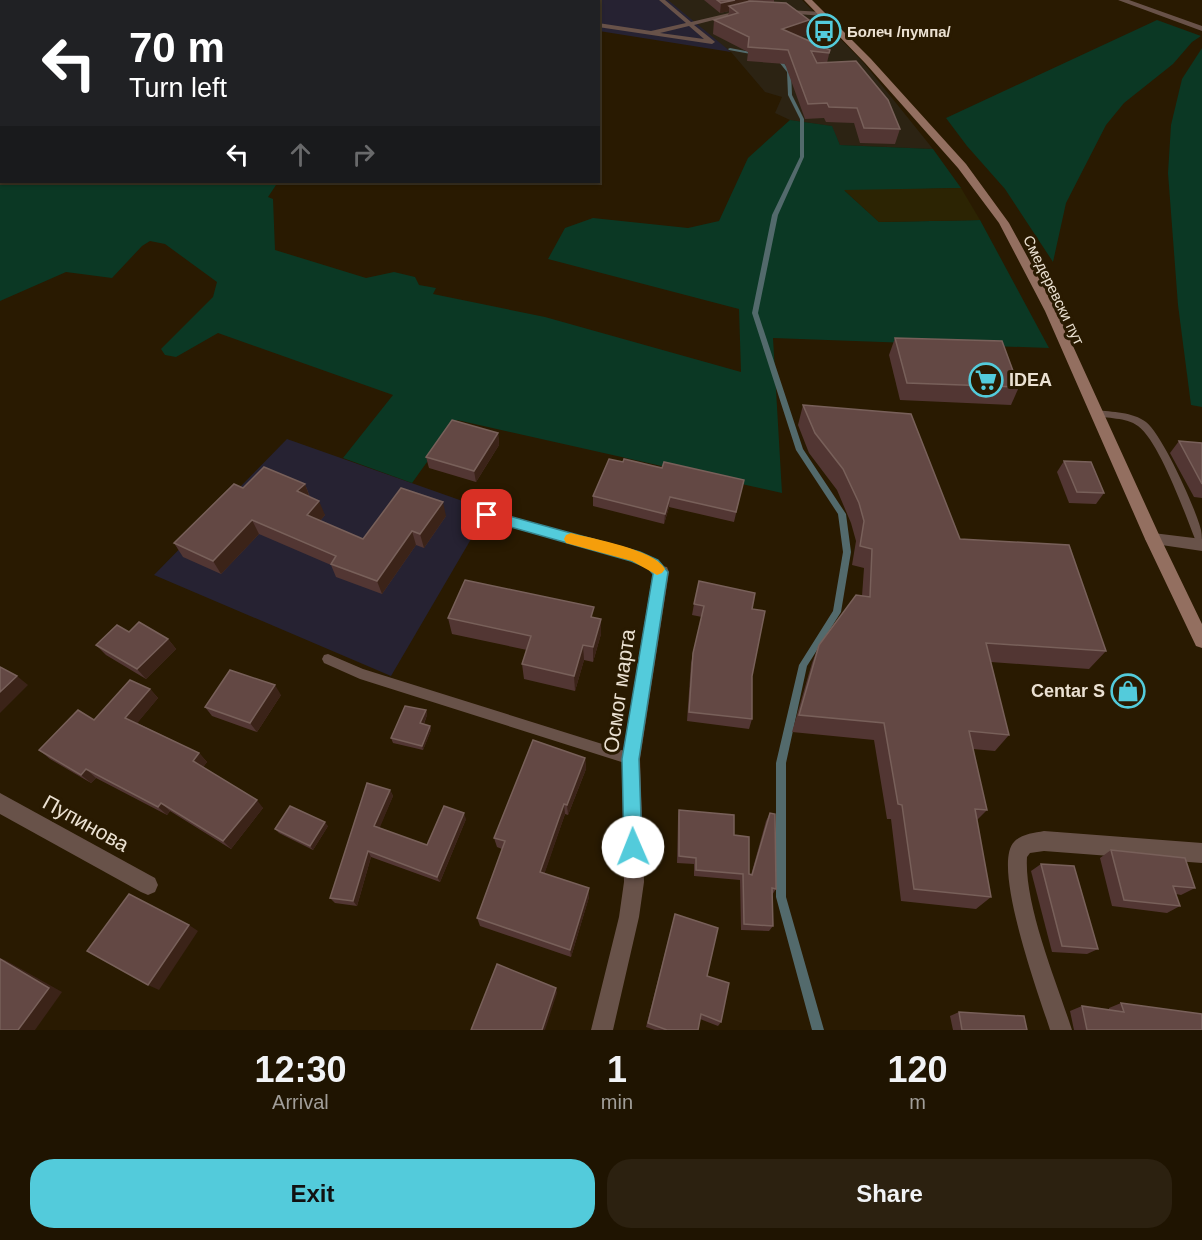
<!DOCTYPE html>
<meta charset="utf-8">
<style>
:root{--surface:#1f1401;--page:#2c2110;--text:#f1f3f6;--muted:#a19e99;--line:#3c3323;--accent:#53cbdb}
body{margin:0;font-family:Helvetica,sans-serif;background:var(--page);color:var(--text);height:100vh;display:flex;flex-direction:column;font-size:22px;white-space:nowrap}
*{box-sizing:border-box;margin:0}
p{font-size:20px;color:var(--muted)}
.icon{flex:none;width:33px;height:33px;fill:none;stroke:currentColor;stroke-width:2;stroke-linecap:round;stroke-linejoin:round}
.map{position:relative;height:1030px;overflow:hidden}
.drawer{display:flex;flex-direction:column;background:var(--surface);flex:1}
.drawer>*{flex:none}
.banner{position:absolute;left:0px;top:0px;width:600px;height:183px;box-shadow:0 2px 4px #0004,0 0 0 2px var(--line);background:#202124;color:#fff;overflow:hidden}
.pin{position:absolute;display:grid;place-items:center;width:51px;height:51px;color:#fff;margin:-26px;border-radius:12px;box-shadow:0 3px 9px #0006}
.me{position:absolute;width:66px;margin:-33px;rotate:359deg;stroke-linejoin:round;filter:drop-shadow(0 0 4px #0008)}
.turn{display:flex;align-items:center;gap:21px;height:126px;padding:0 30px;font-size:27px}
.turn .icon{width:78px;height:78px;stroke-width:2.5}
.turn b{display:block;font-size:42px;line-height:51px}
.lanes{display:flex;align-items:center;height:57px;padding:0 30px;background:#0003;justify-content:center;gap:30px;direction:ltr}
.lanes .off{opacity:.35}
.eta{display:flex;justify-content:space-evenly;align-items:center;height:102px;text-align:center}
.eta b{font-size:36px;font-weight:700;line-height:42px}
.cta{display:flex;gap:12px;margin-top:auto;padding:12px 30px}
.cta a{flex:1;height:69px;border-radius:24px;background:var(--accent);color:#111;font-size:24px;font-weight:700;line-height:69px;text-align:center}
.cta a+a{background:var(--page);color:var(--text)}
.map>svg:first-child{display:block}
</style>
<div class="map">
<svg width="1202" height="1030" viewBox="0 0 1202 1030">
<rect width="100%" height="100%" fill="#291a01"/>
<path fill="#2c2313" d="M664 0H802L863 62 933 149 840 145 831 126 790 120 775 113 782 97 765 92 731 52 693 25Z"/>
<g fill="#262232">
<path d="M338 0H668L731 52 599 31 598 2Z"/>
<path d="M287 439 488 510 391 676 154 575Z"/>
</g>
<g fill="#0b3824">
<path d="M0 0H87L2 2V182H278L268 197 273 199 275 250 366 278 394 272 415 277 419 285 436 288 433 294 545 317 741 372 739 309 548 259 565 228 593 218 688 228 719 221 748 158 790 120 832 126 840 145 933 149 961 188 845 191 879 222 980 220 1049 348 773 338 782 493 457 420 412 483 343 458 393 395 218 333 176 357 165 355 161 349 213 297 217 282 165 244 150 241 142 246 112 278 66 272 0 301Z"/>
<path d="M1157 20 1201 36 1192 42 1173 64 1124 103 1106 125 1066 203 1053 262 1005 189 967 146 946 118Z"/>
<path d="M1202 48V407L1191 405 1178 305 1168 173 1171 125 1182 79Z"/>
</g>
<path fill="#2c2403" d="M961 188 980 220 879 222 844 190Z"/>
<g fill="none" stroke-linecap="round" stroke-linejoin="round">
<g fill="#536a6c" fill-rule="evenodd">
<path d="M730 48 756 53 758 54 756 55 729 50 728 49Z"/>
<path d="M775 55H777L791 72 792 95 804 119V157L778 215 758 313 803 449 846 514 851 552 841 612 807 666 786 763V897L824 1030H812L776 897V763L799 665 833 611 843 552 838 514 796 450 752 313 772 215 800 157V119L788 95 787 72 775 57Z"/>
</g>
<g fill="#685249" fill-rule="evenodd">
<path d="M381 0H388L379 2Z"/>
<path d="M472 0H479L480 2H474Z"/>
<path d="M552 0H558V2H553Z"/>
<path d="M659 0H665L691 22 742 10 745 12 694 25 714 41 715 42 712 44 598 27V23L651 31 686 23ZM689 26 704 39 660 33Z"/>
<path d="M787 10 823 12 826 14 823 16 785 13Z"/>
<path d="M1096 410C1112 412 1133 412 1146 422 1162 434 1196 509 1201 530 1202 535 1202 542 1202 548L1198 547 1197 544C1186 517 1160 442 1138 426 1126 417 1107 419 1093 415L1091 413 1093 411Z"/>
<path d="M487 511 639 553 657 561 667 572 665 575 661 577 657 575 649 567 632 560 483 518 482 515 483 512Z"/>
<path d="M328 654 363 669 631 753 636 755 637 759 636 763 631 765 360 679 324 663 322 659 324 655Z"/>
</g>
<g fill="#685249" fill-rule="evenodd">
<path d="M1118 0H1129L1202 26V31Z"/>
<path d="M1153 533 1202 539V551L1148 543 1145 539 1148 535Z"/>
<path d="M661 566 667 567 669 572 640 759 644 882 639 917 613 1030H591L619 917 624 882 622 759 653 572 655 567Z"/>
<path d="M0 793 155 878 158 885 155 892 148 895 141 892 0 814Z"/>
<path d="M1044 831 1202 843V863L1044 851 1030 853 1027 857C1024 905 1057 983 1072 1030H1050C1040 998 991 866 1014 842 1021 834 1034 833 1044 831Z"/>
</g>
<path fill="#936f60" fill-rule="evenodd" d="M804 0H812L871 59 966 164 1009 223 1057 311 1161 539 1202 624V648L1196 646 1145 539 1045 311 999 223 958 168 865 63Z"/>
</g>
<g fill="#523633">
<path d="M704 0H774V2L806 35 800 37 830 50 827 63 900 129 895 144 860 143 854 123 826 122 824 118 805 119 785 64 747 61 748 52 713 34 714 20 728 16 729 11 720 13Z"/>
<path d="M895 338 1019 387 1011 405 900 400 889 355Z"/>
<path d="M803 405 960 539 1106 651 1089 669 991 662 1009 735 995 751 973 749 987 810 977 820 991 897 976 909 901 901 891 819H887L874 740 792 732 812 663 819 645 862 596 864 568 852 565 856 541 851 523 837 490 809 453 798 425Z"/>
<path d="M498 433 499 445 476 482 429 468 426 457Z"/>
<path d="M1179 441 1202 443V498L1194 497 1170 453Z"/>
<path d="M1064 461 1104 493 1096 504 1069 503 1057 472Z"/>
<path d="M623 462 744 480 734 522 669 507 664 524 593 506V496Z"/>
<path d="M305 484 310 497 325 515 320 521 363 539 446 516 424 548 416 545 382 594 336 577 331 565 259 534 221 574 183 557 174 543 243 488Z"/>
<path d="M694 604 752 609V719L749 729 687 721 691 663 702 617 692 615Z"/>
<path d="M594 617 601 634 593 662 584 660 575 691 524 679 522 664 527 650 452 634 448 618Z"/>
<path d="M129 632 168 639 176 649 146 679 106 655 96 645Z"/>
<path d="M150 689 158 698 137 723 199 753 207 762 203 767 263 808 231 849 170 811 167 815 96 778 91 783 50 759 39 750Z"/>
<path d="M281 695 257 732 212 716 205 707Z"/>
<path d="M426 710 427 715 424 724 430 726 431 730 423 750 393 743 391 738Z"/>
<path d="M585 758 586 769 568 815 565 814 544 874 589 888V897L571 957 480 926 477 918 502 849 497 847 494 838Z"/>
<path d="M390 790 393 796 379 828 427 845 466 819 440 882 371 857 357 906 335 903 330 898Z"/>
<path d="M679 810 734 835 749 874 751 875 766 821 770 813 776 889 772 895 773 926 769 931 741 930 740 880 694 876V864L677 863 678 817Z"/>
<path d="M328 826 313 850 279 833 275 829Z"/>
<path d="M1111 850 1195 888 1181 895 1176 894 1180 906 1167 913 1112 906 1100 858Z"/>
<path d="M1041 864 1098 949 1087 954 1052 952 1031 871Z"/>
<path d="M675 914 707 976 721 1022 718 1026 700 1019 698 1030H655L646 1027Z"/>
<path d="M1121 1003 1202 1030H1074L1070 1011 1082 1006 1109 1010V1008Z"/>
<path d="M959 1012 1027 1030H953L950 1016Z"/>
</g>
<g fill="#3b2318">
<path d="M348 0H367L364 2H348Z"/>
<path d="M735 0H748L747 7 729 6V11L720 13 721 3Z"/>
<path d="M809 20 806 35 780 44 782 29Z"/>
<path d="M498 433 499 445 476 482 474 471Z"/>
<path d="M305 484 310 498 297 491Z"/>
<path d="M670 497 669 507 664 524 665 514Z"/>
<path d="M319 501 325 515 313 529 307 515Z"/>
<path d="M443 502 446 516 424 548 420 534Z"/>
<path d="M252 520 259 534 221 574 213 561Z"/>
<path d="M412 531 416 545 382 594 377 581Z"/>
<path d="M601 619V634L593 662V647Z"/>
<path d="M168 639 176 649 146 679 137 669Z"/>
<path d="M583 645 584 660 575 691 574 676Z"/>
<path d="M17 676 28 685 0 713V692Z"/>
<path d="M275 685 281 695 257 732 250 723Z"/>
<path d="M150 689 158 698 134 727 125 718Z"/>
<path d="M426 710 427 715 422 728 420 723Z"/>
<path d="M430 726 431 730 423 750 422 746Z"/>
<path d="M199 753 207 762 201 770 193 761Z"/>
<path d="M585 758 586 769 568 815 567 805Z"/>
<path d="M86 769 96 778 91 783 81 775Z"/>
<path d="M390 790 393 796 378 832 374 826Z"/>
<path d="M257 800 263 808 231 849 223 841Z"/>
<path d="M161 803 170 811 167 815 158 807Z"/>
<path d="M564 804 565 814 542 881 540 872Z"/>
<path d="M464 813 466 819 440 882 437 877Z"/>
<path d="M325 822 328 826 313 850 310 846Z"/>
<path d="M368 851 371 857 357 906 353 901Z"/>
<path d="M589 888V897L571 957 570 950Z"/>
<path d="M189 925 198 931 159 990 148 985Z"/>
<path d="M0 958 5 960 62 992 35 1030H18Z"/>
<path d="M556 988 557 993 545 1030H542Z"/>
</g>
<g fill="#634844" stroke="#78605a" stroke-width="1.5">
<path d="M717 0H735L721 3Z"/>
<path d="M750 1 786 3 809 20 782 29 830 50 829 53 811 51 817 63 856 61 888 100 900 129 864 128 857 108 829 107 827 103 808 104 788 50 748 47 749 37 714 20 738 13 729 6Z"/>
<path d="M895 338 1002 341 1019 387 907 383Z"/>
<path d="M803 405 911 414 960 539 1069 545 1106 651 986 643 1009 735 969 731 987 810 975 809 991 897 914 889 902 805 898 804 884 723 799 715 819 645 856 595 870 597 872 549 860 546 864 521 859 503 843 469 815 433Z"/>
<path d="M452 420 498 433 474 471 426 457Z"/>
<path d="M1179 441 1202 443V484Z"/>
<path d="M609 459 623 462 624 459 662 468 664 462 744 480 736 512 670 497 665 514 593 496Z"/>
<path d="M1064 461 1091 462 1104 493 1077 492Z"/>
<path d="M264 467 305 484 297 491 319 501 307 515 363 539 401 488 443 502 420 534 412 531 377 581 331 564 336 556 252 520 213 561 174 543 234 484 243 488Z"/>
<path d="M465 580 594 607 591 617 601 619 593 647 583 645 574 676 522 664 531 636 448 618Z"/>
<path d="M699 581 755 593 752 609 765 611 752 676V719L689 712 693 653 704 606 694 604Z"/>
<path d="M139 622 168 639 137 669 96 645 117 625 129 632Z"/>
<path d="M0 667 17 676 0 692Z"/>
<path d="M230 670 275 685 250 723 205 707Z"/>
<path d="M130 680 150 689 125 718 199 753 193 761 257 800 223 841 161 803 158 807 86 769 81 775 39 750 78 710 94 720Z"/>
<path d="M405 706 426 710 420 723 430 726 422 746 391 738Z"/>
<path d="M533 740 585 758 567 805 564 804 540 872 589 888 570 950 477 918 505 841 494 838Z"/>
<path d="M367 783 390 790 374 826 427 845 444 806 464 813 437 877 368 851 353 901 330 898Z"/>
<path d="M290 806 325 822 310 846 275 829Z"/>
<path d="M679 810 734 815V835L749 837V874L752 875 770 813 775 814 776 889 772 888 773 926 744 924 743 874 696 870V858L679 856Z"/>
<path d="M1111 850 1185 858 1195 888 1173 886 1180 906 1124 900Z"/>
<path d="M1041 864 1074 866 1098 949 1062 946Z"/>
<path d="M129 894 189 925 148 985 87 951Z"/>
<path d="M675 914 718 928 707 976 729 983 721 1022 701 1014 698 1030H667L648 1023Z"/>
<path d="M0 959 49 988 18 1030H0Z"/>
<path d="M497 964 556 988 542 1030H471Z"/>
<path d="M1121 1003 1202 1014V1030H1087L1082 1006 1124 1012Z"/>
<path d="M959 1012 1024 1016 1027 1030H962Z"/>
</g>
<path fill="#53cbdb" stroke="#36848e" stroke-width="1.5" d="M487 510 640 552 658 560 668 572 639 759 642 847 639 854 633 856 626 854 624 847 622 759 653 574 648 568 631 561 482 519 480 515 482 511Z"/>
<path fill="#f59e0b" d="M571 533C593 539 654 549 665 569L662 573 657 575 632 561 566 543 564 539 566 535Z"/>
<defs>
<g id="bus-ring" transform="scale(1.725)"><circle r="9.5" fill="#291a01" stroke="#53cbdb" stroke-width="1.5"/><path d="M-5-6H5V4H4V6H2V4H-2V6H-4V4H-5ZM-3.5-4V0h7V-4ZM-3.5 1.2v1.5H-2V1.2ZM2 1.2v1.5H3.5V1.2Z" fill="#53cbdb"/></g>
<g id="supermarket-ring" transform="scale(1.725)"><circle r="9.5" fill="#291a01" stroke="#53cbdb" stroke-width="1.5"/><path d="M-6-5.5h2.5l.6 2H6L4.5 2H-2.5L-4.4-4H-6ZM-1.5 3.2a1.3 1.3 0 1 0 .1 0ZM3 3.2a1.3 1.3 0 1 0 .1 0Z" fill="#53cbdb"/></g>
<g id="shop-ring" transform="scale(1.725)"><circle r="9.5" fill="#291a01" stroke="#53cbdb" stroke-width="1.5"/><path d="M-5-2.5h2.3a2.7 3.5 0 0 1 5.4 0H5L5.5 6h-11ZM-1.5-2.5h3a1.5 2.3 0 0 0-3 0Z" fill="#53cbdb"/></g>
</defs>
<g fill-rule="evenodd">
<use href="#bus-ring" x="824" y="31"/>
<use href="#supermarket-ring" x="986" y="380"/>
<use href="#shop-ring" x="1128" y="691"/>
</g>
<g text-anchor="middle" dominant-baseline="central" stroke-width="6" stroke-linejoin="round" paint-order="stroke">
<g font-size="15" font-weight="bold" fill="#ebe1d2" stroke="#291a01" text-anchor="start">
<text x="847" y="31">Болеч /пумпа/</text>
</g>
<g font-size="15" fill="#ebe1d2" stroke="#291a01">
<text transform="translate(1054 290) rotate(64)">Смедеревски пут</text>
</g>
<g font-size="18" font-weight="bold" fill="#ebe1d2" stroke="#291a01" text-anchor="start">
<text x="1009" y="380">IDEA</text>
<text x="1105" y="691" text-anchor="end">Centar S</text>
</g>
<g font-size="21" fill="#ebe1d2" stroke="#291a01">
<text transform="translate(619 691) rotate(-82)">Осмог марта</text>
<text transform="translate(86 823) rotate(29)">Пупинова</text>
</g>
</g>
</svg>
<div class="pin" style="left:487px;top:515px;background:#d93025"><svg class="icon" aria-label="arrive" viewBox="0 0 24 24"><path d="M6 21V4h12l-3 4 3 4H6"/></svg></div>
<svg class="me" style="left:633px;top:847px" viewBox="-20 -20 40 40"><circle r="19" fill="#fff"/><path d="M0-13L10 11 0 6-10 11z" fill="#53cbdb"/></svg>
<div class="banner">
<div class="turn"><svg class="icon" aria-label="left" viewBox="0 0 24 24"><path d="M17 20v-9H6M10 6l-5 5 5 5"/></svg><div><b>70 m</b>Turn left</div></div>
<div class="lanes"><svg class="icon" aria-label="left" viewBox="0 0 24 24"><path d="M17 20v-9H6M10 6l-5 5 5 5"/></svg><svg class="icon off" aria-label="ahead" viewBox="0 0 24 24"><path d="M12 20V5M6 11l6-6 6 6"/></svg><svg class="icon off" aria-label="right" viewBox="0 0 24 24"><path d="M7 20v-9h11M14 6l5 5-5 5"/></svg></div>
</div>
</div>
<section class="drawer">
<div class="eta">
<div><b>12:30</b><p>Arrival</p></div>
<div><b>1</b><p>min</p></div>
<div><b>120</b><p>m</p></div>
</div>
<div class="cta"><a>Exit</a><a>Share</a></div>
</section>
